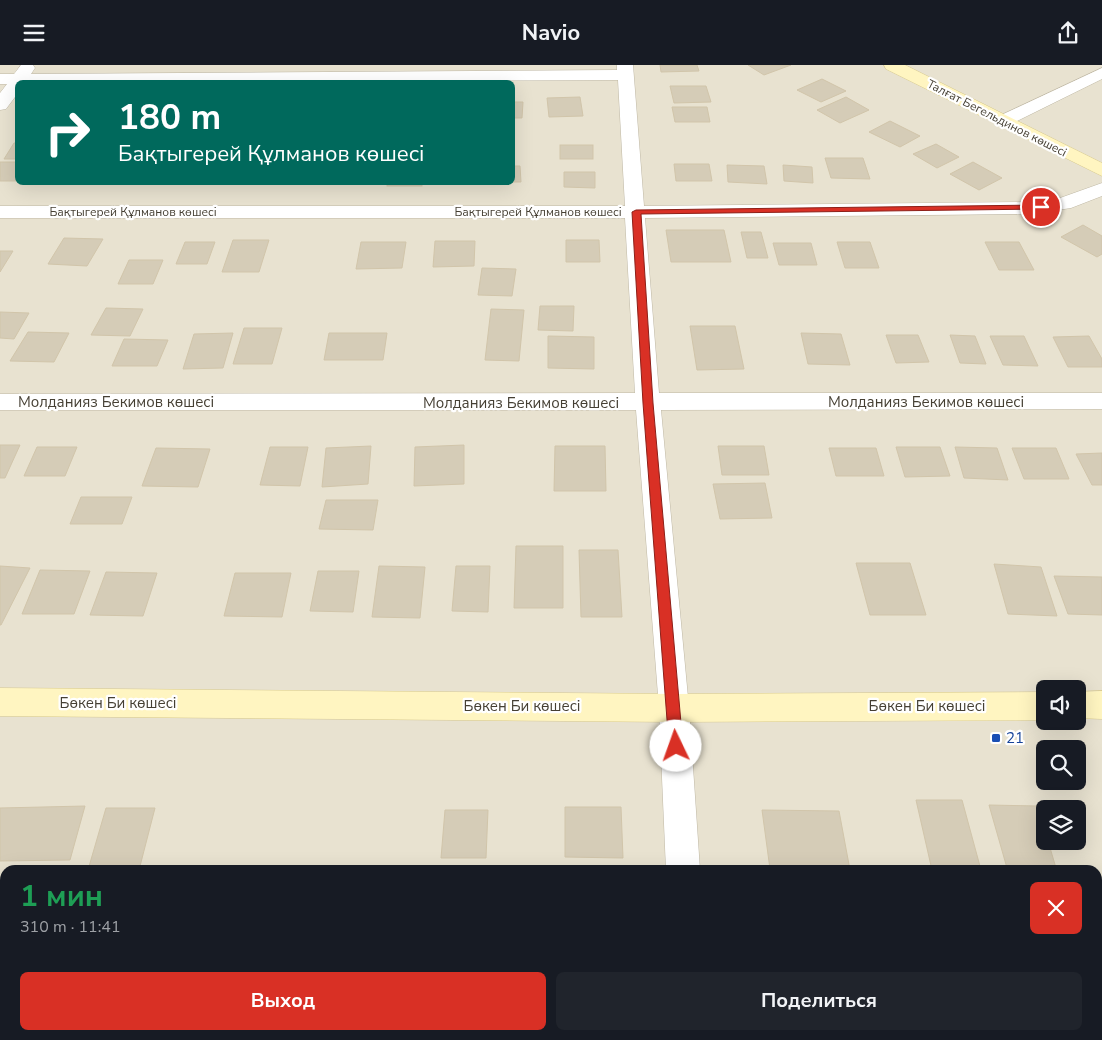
<!DOCTYPE html>
<html lang="ru">
<meta charset="utf-8">
<style>
:root{--surface:#171b24;--page:#20242c;--text:#f1f3f6;--muted:#9ea1a6;--accent:#d93025}
body{margin:0;font-family:"Nunito Sans",sans-serif;background:var(--page);color:var(--text);height:100vh;display:flex;flex-direction:column;font-size:19px;white-space:nowrap}
*{box-sizing:border-box;margin:0}
p{font-size:16px;color:var(--muted)}
.icon{flex:none;width:28px;height:28px;fill:none;stroke:currentColor;stroke-width:2;stroke-linecap:round;stroke-linejoin:round}
.map{position:relative;flex:1;overflow:hidden}
.drawer{position:absolute;left:0px;top:800px;width:1102px;height:175px;display:flex;flex-direction:column;background:var(--surface);border-radius:15px 15px 0 0;box-shadow:0 5px 20px #0002}
.drawer>*{flex:none}
.guide{position:absolute;left:15px;top:15px;width:500px;height:105px;border-radius:8px;box-shadow:0 5px 20px #0002;background:#00695c;color:#fff;overflow:hidden}
.fabs{position:absolute;left:1036px;top:615px;display:grid;gap:10px}
.fabs a{display:grid;place-items:center;width:50px;height:50px;border-radius:8px;background:var(--surface);box-shadow:0 5px 20px #0002;font-size:25px}
.pin{position:absolute;display:grid;place-items:center;width:42px;height:42px;color:#fff;margin:-21px;border:2px solid #fff;border-radius:50%;box-shadow:0 1px 5px #0007}
.me{position:absolute;width:55px;margin:-28px;rotate:357deg;stroke-linejoin:round;filter:drop-shadow(0 0 4px #0008)}
.turn{display:flex;align-items:center;gap:18px;height:105px;padding:0 20px;font-size:22px}
.turn .icon{width:65px;height:65px;stroke-width:2.5}
.turn b{display:block;font-size:35px;line-height:42px}
.round{display:grid;place-items:center;flex:none;width:52px;height:52px;border-radius:8px;background:var(--page)}
.summary{display:flex;align-items:center;justify-content:space-between;height:85px;padding:0 20px}
h1{font-size:30px;font-weight:700;line-height:38px;color:#1e9e55}
.action{display:flex;gap:10px;margin-top:auto;padding:10px 20px}
.action a{flex:1;height:58px;border-radius:8px;background:var(--accent);color:#fff;font-size:20px;font-weight:700;line-height:58px;text-align:center}
.action a+a{background:var(--page);color:var(--text)}
header{display:flex;justify-content:space-between;align-items:center;height:65px;padding:0 20px;background:var(--surface);font-size:22px;font-weight:700}
.map>svg:first-child{display:block}
</style>
<header><svg class="icon" aria-label="menu" viewBox="0 0 24 24"><path d="M4 6h16M4 12h16M4 18h16"/></svg>Navio<svg class="icon" aria-label="share" viewBox="0 0 24 24"><path d="M12 15V3M7 8l5-5 5 5M5 13v7h14v-7"/></svg></header>
<div class="map">
<svg width="1102" height="975" viewBox="0 0 1102 975">
<rect width="100%" height="100%" fill="#f3efe3"/>
<path fill="#e8e2d0" fill-rule="evenodd" d="M0 0H1102V975H0ZM18 18H512V118H18ZM1045 624H1078V656H1045ZM1045 684H1078V716H1045ZM1045 744H1078V776H1045ZM5 805H1098V970H5Z"/>
<g fill="#d5ccb7" stroke="#d1c5aa">
<path d="M660 0H697L699 6 661 7Z"/>
<path d="M748 0H791L764 10Z"/>
<path d="M822 14 846 26 821 37 797 25Z"/>
<path d="M670 21H706L711 37 674 38Z"/>
<path d="M580 32 583 51 549 52 547 33Z"/>
<path d="M846 32 869 45 840 58 817 45Z"/>
<path d="M512 37H523L522 53H512Z"/>
<path d="M672 42H707L710 57H675Z"/>
<path d="M890 56 920 71 900 82 869 67Z"/>
<path d="M14 78H18V94H4Z"/>
<path d="M936 79 959 92 937 103 913 89Z"/>
<rect x="560" y="80" width="33" height="14"/>
<path d="M825 93H863L870 114 831 113Z"/>
<rect x="0" y="97" width="18" height="19"/>
<path d="M973 97 1002 113 979 125 950 109Z"/>
<path d="M674 99H709L712 116H676Z"/>
<path d="M727 100 764 101 767 119 728 117Z"/>
<path d="M783 100 812 102 813 118 784 116Z"/>
<path d="M512 101H520L521 117H512Z"/>
<path d="M564 107H595V123L564 122Z"/>
<rect x="387" y="118" width="35" height="3"/>
<path d="M1083 160 1102 171V189L1097 192 1061 172Z"/>
<path d="M666 165H724L731 197H671Z"/>
<path d="M741 167H761L768 193H747Z"/>
<path d="M64 173 103 174 87 201 48 199Z"/>
<path d="M233 175H269L259 207H222Z"/>
<path d="M566 175H599L600 197H566Z"/>
<path d="M435 176H475L474 201 433 202Z"/>
<path d="M185 177H215L207 199H176Z"/>
<path d="M361 177H406L402 203 356 204Z"/>
<path d="M837 177H870L879 203H845Z"/>
<path d="M985 177H1019L1034 205H999Z"/>
<path d="M773 178H811L817 200H779Z"/>
<path d="M0 186H13L0 207Z"/>
<path d="M129 195H163L153 219H118Z"/>
<path d="M482 203 516 204 512 231 478 230Z"/>
<path d="M540 241H574L573 266 538 265Z"/>
<path d="M106 243 143 244 130 271 91 270Z"/>
<path d="M491 244 524 245 519 296 485 295Z"/>
<path d="M0 247 29 248 14 274 0 273Z"/>
<path d="M690 261H735L744 304 697 305Z"/>
<path d="M244 263H282L272 299H233Z"/>
<path d="M28 267 69 268 54 297 10 296Z"/>
<path d="M233 268 223 303 183 304 194 269Z"/>
<path d="M329 268H387L383 295H324Z"/>
<path d="M801 268 841 269 850 300 808 299Z"/>
<path d="M886 270H918L929 297 896 298Z"/>
<path d="M950 270 975 271 986 299 960 298Z"/>
<path d="M548 271 594 272V304L548 303Z"/>
<path d="M990 271H1024L1038 301 1003 300Z"/>
<path d="M1089 271 1102 294V302H1068L1053 272Z"/>
<path d="M124 274 168 275 157 301H112Z"/>
<path d="M0 380H20L5 413H0Z"/>
<path d="M464 380V419L414 421 415 382Z"/>
<path d="M371 381 368 419 322 422 326 383Z"/>
<path d="M555 381H605L606 426H554Z"/>
<path d="M718 381H764L769 410H722Z"/>
<path d="M37 382H77L65 411H24Z"/>
<path d="M270 382H308L300 421 260 420Z"/>
<path d="M896 382H940L950 411 905 412Z"/>
<path d="M955 382 997 383 1008 415 964 413Z"/>
<path d="M156 383 210 384 198 422 142 421Z"/>
<path d="M829 383H876L884 411H836Z"/>
<path d="M1012 383H1056L1069 414H1024Z"/>
<path d="M1102 388V420H1092L1076 389Z"/>
<path d="M765 418 772 453 720 454 713 419Z"/>
<path d="M81 432H132L122 459H70Z"/>
<path d="M326 435H378L373 465 319 464Z"/>
<path d="M516 481H563V543H514Z"/>
<path d="M579 485H618L622 552H581Z"/>
<path d="M856 498H910L926 550H870Z"/>
<path d="M994 499 1041 502 1057 551 1008 549Z"/>
<path d="M0 501 30 503 1 560H0Z"/>
<path d="M379 501 425 502 420 553 372 552Z"/>
<path d="M456 501H490L488 547 452 546Z"/>
<path d="M40 505 90 506 74 549H22Z"/>
<path d="M318 506H359L353 547 310 546Z"/>
<path d="M106 507 157 508 143 551 90 550Z"/>
<path d="M235 508H291L282 552 224 551Z"/>
<path d="M1054 511 1102 512V550L1068 549Z"/>
<path d="M916 735H962L981 805H932Z"/>
<path d="M989 740 1037 741 1045 766V776H1048L1056 803H1007Z"/>
<path d="M85 741 70 795 0 796V743Z"/>
<path d="M565 742H621L623 793 565 792Z"/>
<path d="M106 743H155L139 805H88Z"/>
<path d="M445 745H488L486 793H441Z"/>
<path d="M762 745 839 746 850 805 770 804Z"/>
<path d="M1098 823H1102V855L1098 841Z"/>
<path d="M1102 914V975H1082L1076 970H1098V919Z"/>
</g>
<g fill="none" stroke-linecap="round" stroke-linejoin="round">
<g stroke="#bfb8a5" stroke-width="1">
<g id="street">
<path d="M21 0H33L35 3 31 9 617 5V0H633L644 141 1030 137 1060 133 1102 118V131L1071 143 1030 149 645 153 659 328H1102V344L661 345 689 643 700 805H666L659 643 636 345H0V329L635 328 625 153H0V141H625L618 15 18 18V28L6 44 0 45V28L7 19H0V9H14Z"/>
<path d="M1102 3V14L1009 60 1003 61 997 60 994 56 997 52Z"/>
<rect x="675" y="970" width="38" height="5"/>
</g>
</g>
<g stroke="#d7c98e" stroke-width="1">
<g id="secondary">
<path d="M884 0H905L1102 98V111L886 4Z"/>
<path d="M0 623 674 629 1045 627V655L674 657 0 651Z"/>
<path d="M1102 626V654L1078 653V627Z"/>
</g>
</g>
<use href="#street" fill="#fff" fill-rule="evenodd"/>
<use href="#secondary" fill="#fff5c1" fill-rule="evenodd"/>
</g>
<path fill="#d93025" stroke="#8d1f18" d="M1041 140 1045 142 1044 144 641 149 653 338 683 681 681 685 676 687 671 685 669 681 643 338 632 147 636 145Z"/>
<rect fill="#1a4fb4" stroke="#fff" stroke-width="2" x="991" y="668" width="10" height="10" rx="2.5"/>
<g text-anchor="middle" dominant-baseline="central" stroke-width="4.5" stroke-linejoin="round" paint-order="stroke">
<g font-size="12" fill="#453f33" stroke="#fff">
<text transform="translate(997 53) rotate(27)">Талғат Бегельдинов көшесі</text>
<text x="133" y="147">Бақтыгерей Құлманов көшесі</text>
<text x="538" y="147">Бақтыгерей Құлманов көшесі</text>
</g>
<g font-size="15" fill="#453f33" stroke="#fff">
<text x="116" y="337">Молданияз Бекимов көшесі</text>
<text x="926" y="337">Молданияз Бекимов көшесі</text>
<text x="521" y="338">Молданияз Бекимов көшесі</text>
<text x="118" y="638">Бөкен Би көшесі</text>
<text x="522" y="641">Бөкен Би көшесі</text>
<text x="927" y="641">Бөкен Би көшесі</text>
</g>
<g font-size="15" fill="#164399" stroke="#fff" text-anchor="start">
<text x="1006" y="673">21</text>
</g>
</g>
</svg>
<div class="fabs">
<a><svg class="icon" aria-label="sound" viewBox="0 0 24 24"><path d="M4 9h4l5-4v14l-5-4H4zM17 9q2 3 0 6"/></svg></a>
<a><svg class="icon" aria-label="search" viewBox="0 0 24 24"><circle cx="10" cy="10" r="6"/><path d="M15 15l6 6"/></svg></a>
<a><svg class="icon" aria-label="layers" viewBox="0 0 24 24"><path d="M12 4l9 5-9 5-9-5zM3 14l9 5 9-5"/></svg></a>
</div>
<div class="pin" style="left:1041px;top:142px;background:#d93025"><svg class="icon" aria-label="arrive" viewBox="0 0 24 24"><path d="M6 21V4h12l-3 4 3 4H6"/></svg></div>
<svg class="me" style="left:676px;top:681px" viewBox="-20 -20 40 40"><circle r="19" fill="#fff"/><path d="M0-13L10 11 0 6-10 11z" fill="#d93025"/></svg>
<div class="guide">
<div class="turn"><svg class="icon" aria-label="right" viewBox="0 0 24 24"><path d="M7 20v-9h11M14 6l5 5-5 5"/></svg><div><b>180 m</b>Бақтыгерей Құлманов көшесі</div></div>
</div>
<section class="drawer">
<div class="summary"><div><h1>1 мин</h1><p>310 m · 11:41</p></div><a class="round" style="background:#d93025;color:#fff"><svg class="icon" aria-label="close" viewBox="0 0 24 24"><path d="M6 6l12 12M18 6L6 18"/></svg></a></div>
<div class="action"><a>Выход</a><a>Поделиться</a></div>
</section>
</div>
